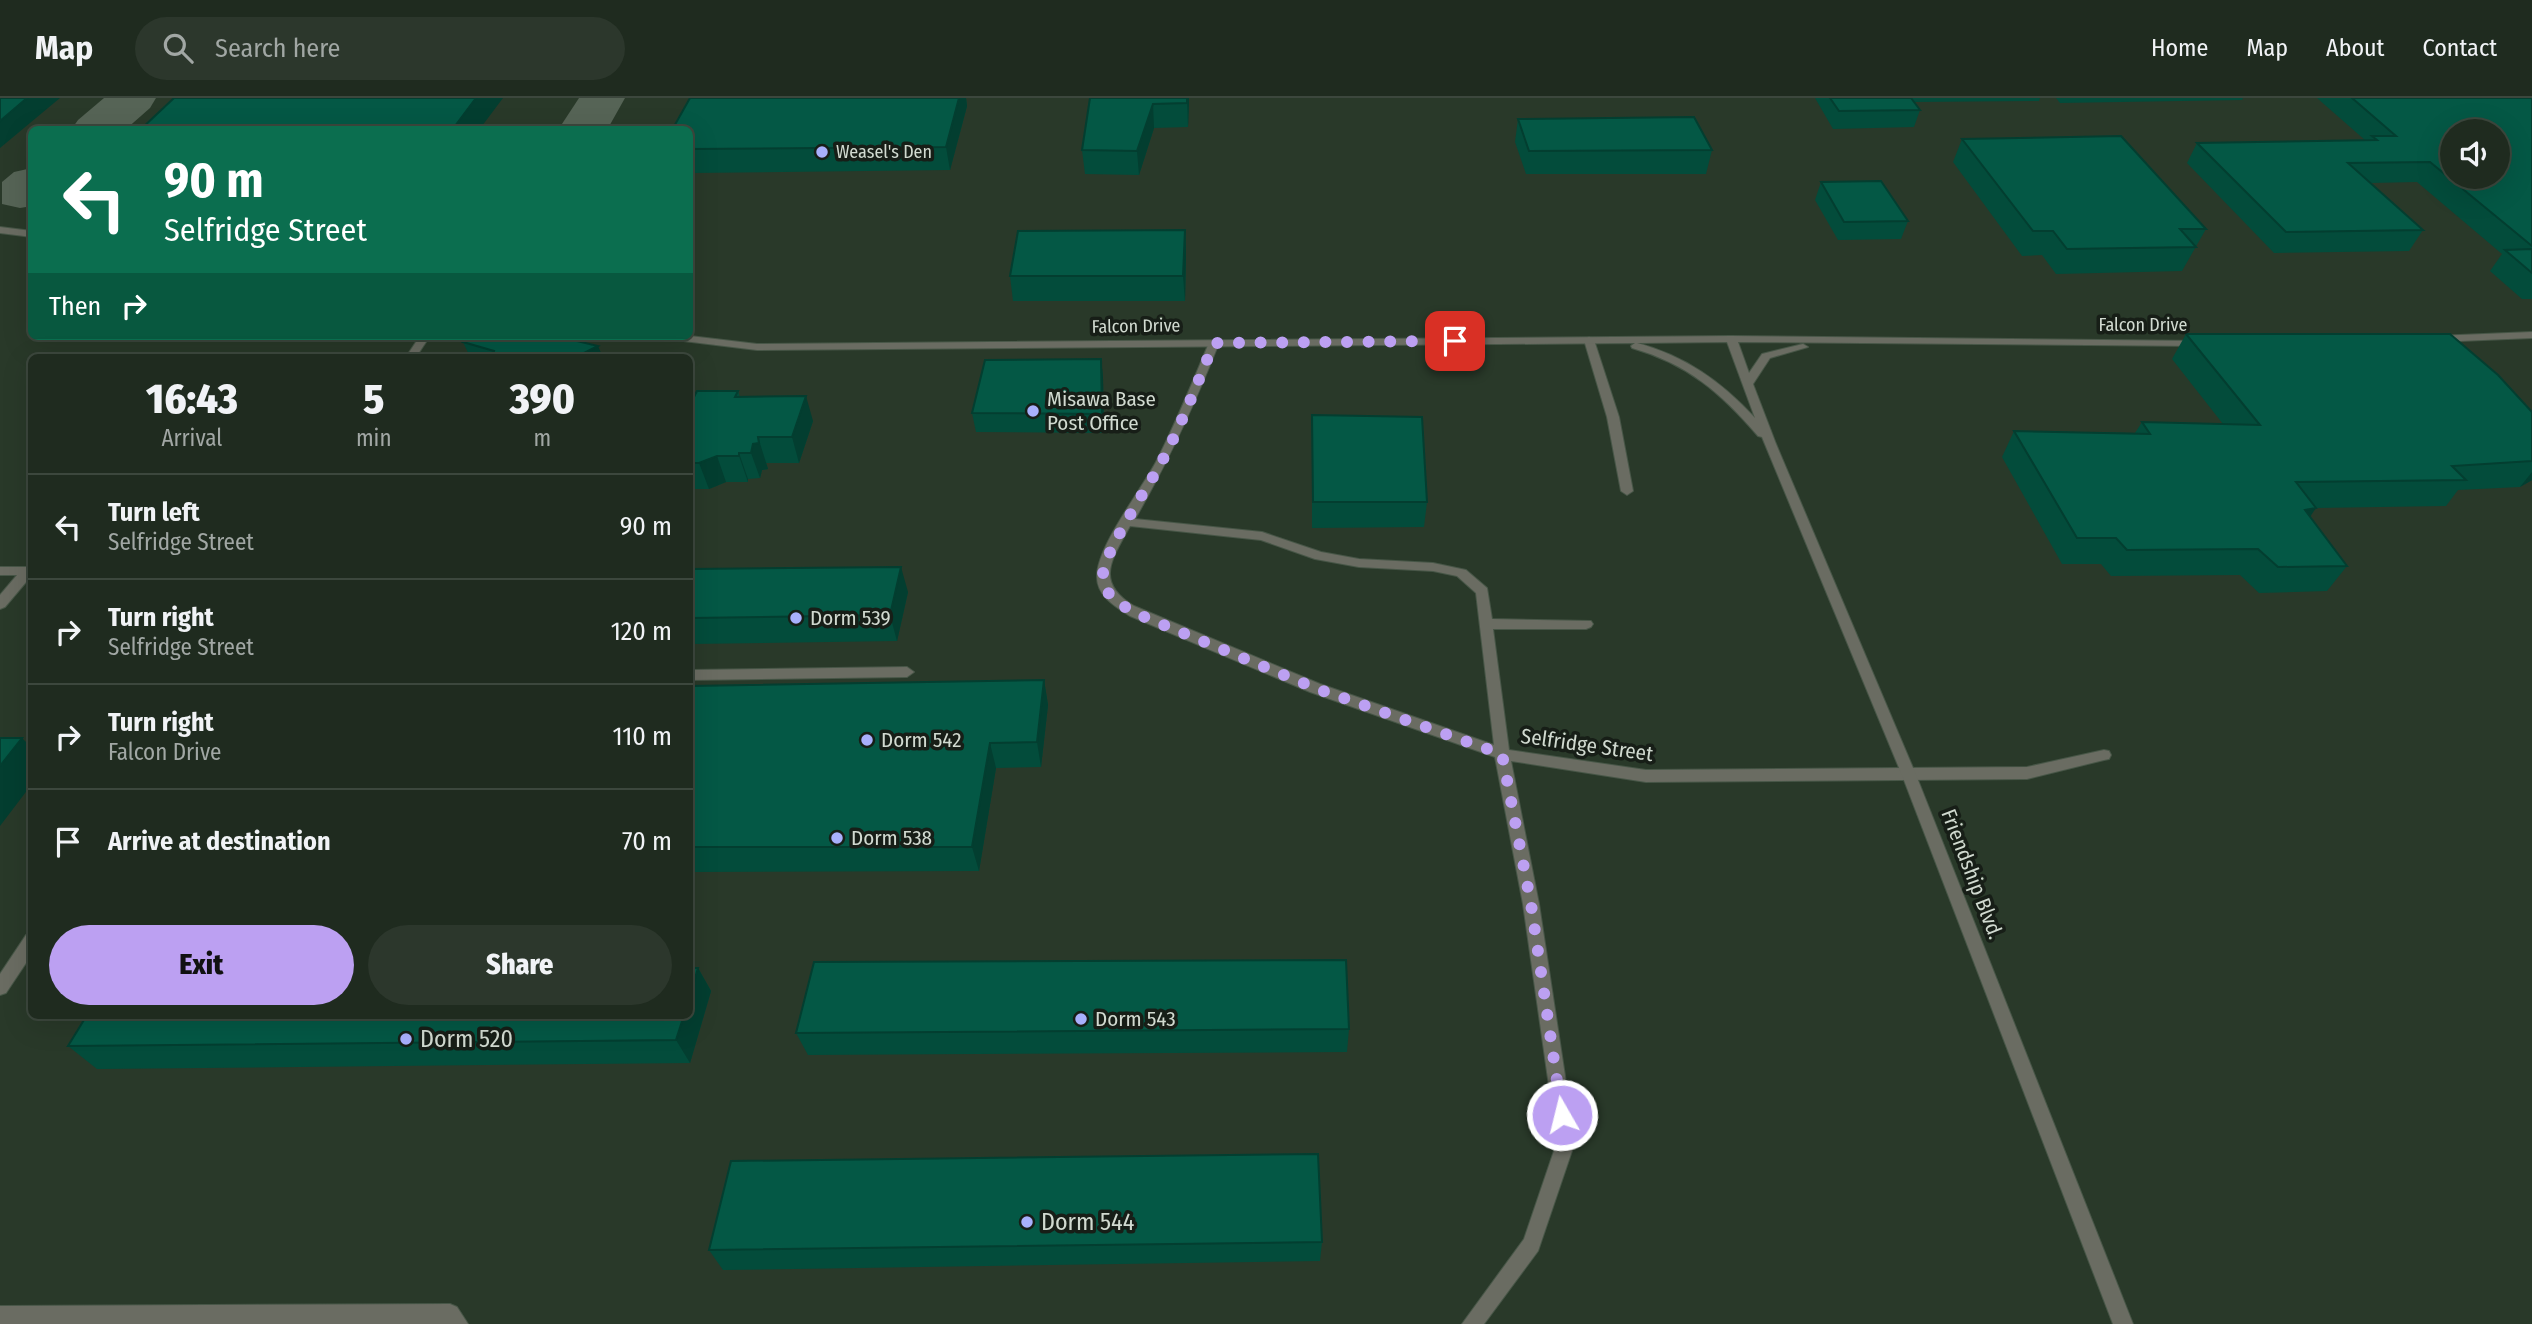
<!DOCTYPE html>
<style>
:root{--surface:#1f2b1f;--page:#2c372c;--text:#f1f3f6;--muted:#a1a7a4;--line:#3c473d;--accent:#bca0f2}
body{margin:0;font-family:"Fira Sans Condensed",sans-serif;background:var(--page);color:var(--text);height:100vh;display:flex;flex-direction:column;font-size:26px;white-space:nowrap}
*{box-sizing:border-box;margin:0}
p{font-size:23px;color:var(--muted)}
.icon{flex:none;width:38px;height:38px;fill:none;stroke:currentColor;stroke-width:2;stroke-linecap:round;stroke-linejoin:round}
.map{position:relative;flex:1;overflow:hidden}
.sheet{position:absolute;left:28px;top:256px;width:665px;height:665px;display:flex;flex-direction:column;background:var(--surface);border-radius:10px;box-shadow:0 7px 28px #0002,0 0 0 2px var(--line)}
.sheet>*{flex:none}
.hud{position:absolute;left:28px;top:28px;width:665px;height:214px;border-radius:10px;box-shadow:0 7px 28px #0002,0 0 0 2px var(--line);background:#0b6e4f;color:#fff;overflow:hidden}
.fabs{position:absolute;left:2440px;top:21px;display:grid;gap:14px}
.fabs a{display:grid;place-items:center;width:70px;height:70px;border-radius:50%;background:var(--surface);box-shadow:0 7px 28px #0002,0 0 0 2px var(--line);font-size:35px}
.pin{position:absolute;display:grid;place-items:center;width:60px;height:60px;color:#fff;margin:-30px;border-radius:14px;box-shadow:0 4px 10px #0006}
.me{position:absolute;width:77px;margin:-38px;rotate:352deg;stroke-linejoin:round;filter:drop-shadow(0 0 5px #0008)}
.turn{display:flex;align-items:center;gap:24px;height:147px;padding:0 21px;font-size:32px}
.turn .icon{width:91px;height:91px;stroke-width:2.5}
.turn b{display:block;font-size:49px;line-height:60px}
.then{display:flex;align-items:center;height:66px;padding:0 21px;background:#0003;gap:14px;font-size:26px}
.eta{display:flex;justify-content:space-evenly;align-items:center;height:119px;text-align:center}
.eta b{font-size:42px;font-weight:800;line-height:49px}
.button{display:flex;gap:14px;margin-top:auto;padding:14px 21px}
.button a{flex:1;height:80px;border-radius:42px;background:var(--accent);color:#111;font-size:28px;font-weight:800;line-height:80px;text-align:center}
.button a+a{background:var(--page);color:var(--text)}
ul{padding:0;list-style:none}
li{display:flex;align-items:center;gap:21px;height:105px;padding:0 21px;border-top:2px solid var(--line)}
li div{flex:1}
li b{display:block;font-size:26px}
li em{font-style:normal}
header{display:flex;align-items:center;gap:42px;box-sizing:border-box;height:98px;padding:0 35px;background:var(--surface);border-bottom:2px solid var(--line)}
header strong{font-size:33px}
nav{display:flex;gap:38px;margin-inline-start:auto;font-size:24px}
.search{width:490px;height:63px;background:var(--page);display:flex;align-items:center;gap:18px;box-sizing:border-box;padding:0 24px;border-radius:38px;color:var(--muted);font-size:26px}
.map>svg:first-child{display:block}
</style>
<header>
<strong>Map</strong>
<div class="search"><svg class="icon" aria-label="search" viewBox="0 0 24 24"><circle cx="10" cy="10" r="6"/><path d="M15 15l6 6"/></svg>Search here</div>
<nav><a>Home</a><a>Map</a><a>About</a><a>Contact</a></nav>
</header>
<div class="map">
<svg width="2532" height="1226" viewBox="0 0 2532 1226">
<rect width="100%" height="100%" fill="#293929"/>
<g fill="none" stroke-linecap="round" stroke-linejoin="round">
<g fill="#566456" fill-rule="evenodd">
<path d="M104 0H156L150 10 125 32H71L78 22Z"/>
<path d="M579 0H625L607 32H558Z"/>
<path d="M32 70V108L20 110 2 106V84L14 74Z"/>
</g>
<g stroke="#475647" stroke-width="2">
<g id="minor">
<path d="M1589 239 1594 242 1619 319 1633 393 1627 397 1621 393 1607 319 1584 242Z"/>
<path d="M1214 242 1219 245C1194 308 1169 362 1135 421L1262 434 1321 454 1359 461 1433 465 1466 472 1487 490 1492 521 1591 523 1593 526 1591 529 1586 531H1493L1509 652 1646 672 2027 669 2104 652 2109 653 2111 657 2109 661 2104 662 2027 681 1646 684 1511 663 1539 806 1575 1044 1538 1153 1484 1226H1462L1524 1141 1557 1044 1523 806 1495 659 1310 594 1130 518C1116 509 1097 498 1097 479 1096 450 1141 392 1156 364 1176 325 1192 285 1209 245ZM1130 428 1261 442 1315 461 1359 469 1433 473 1457 478 1476 495 1494 647 1320 586 1134 508C1094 484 1112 461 1130 428Z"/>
<rect x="0" y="469" width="32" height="8"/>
<path d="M907 569 914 574 907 579 690 582V572Z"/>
<path d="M450 1206 457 1209 468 1226H0V1208Z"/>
</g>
</g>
<g stroke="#475647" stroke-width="2">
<g id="tertiary">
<path d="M0 129 32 133V139L0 135Z"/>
<path d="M2532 234V240L2435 244 2430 241 2435 238Z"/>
<path d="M420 238H430L416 259H406Z"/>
<path d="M662 238H690L757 246 1731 238 2202 243V247L2198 248 1738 244 1749 275 1762 256 1803 246 1808 249 1770 260 1753 286 1776 346 1916 677 2133 1226H2113L1902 677 1762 339 1758 338C1721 295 1688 266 1632 250L1631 248 1635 245 757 252 667 241ZM1727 244 1755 320C1721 283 1685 258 1637 245Z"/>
<path d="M28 469 32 470V477L5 509 0 511V497L23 470Z"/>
<path d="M32 835V856L6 895 0 897V876L26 837Z"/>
</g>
</g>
<use href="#minor" fill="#6a6c62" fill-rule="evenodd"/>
<use href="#tertiary" fill="#6a6c62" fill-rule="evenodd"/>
</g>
<g fill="#034c3b">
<path d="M690 0H966L967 8 950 72 690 75Z"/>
<path d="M1090 0H1189L1188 29 1154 30 1139 77 1085 76 1082 52Z"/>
<path d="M1815 0H2040L2039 3 1914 4 1920 12 1914 29 1833 31Z"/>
<path d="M2056 0H2243L2242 2 2060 5Z"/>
<path d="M2317 0H2532V201H2522L2490 173 2502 156 2417 84 2370 85 2423 132 2409 153 2274 155 2187 65 2197 45 2366 43Z"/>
<path d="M1518 21 1712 52 1706 76H1526L1515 44Z"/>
<path d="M1962 41 2206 131 2182 173 2056 176 2042 157 2022 158 1953 64Z"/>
<path d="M1821 84 1908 123 1901 141 1838 142 1815 102Z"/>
<path d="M1185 132 1186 157 1185 203H1013L1010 178Z"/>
<path d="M2186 236 2532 314V382L2520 389 2458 392 2446 408 2315 410 2310 419 2347 468 2327 493 2259 495 2240 477 2111 478 2101 466H2062L2002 359 2014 333 2135 335 2142 324 2223 326 2172 261Z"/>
<path d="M463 244 603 259H470Z"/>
<path d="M1101 261 1103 280 1104 335 976 334 972 315Z"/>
<path d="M738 293 740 299 813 323 799 365H766L768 371 762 372 760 380 748 381V384H726L709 391H690V299Z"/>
<path d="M1312 317 1427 404 1424 429 1312 430Z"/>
<path d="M690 471 908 494 897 543 690 546Z"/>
<path d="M1044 582 1048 607 1041 669 996 670 979 773 690 774V588Z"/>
<path d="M698 870 711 893 690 965 97 971 68 948Z"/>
<path d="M1349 931 1347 954 808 957 796 935Z"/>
<path d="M1322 1144 1320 1163 723 1172 709 1152Z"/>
</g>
<g fill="#033e30">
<path d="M27 0H60L0 50V23Z"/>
<path d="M476 0H503L479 32H452Z"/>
<path d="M959 0H966L967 8 950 72 946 49Z"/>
<path d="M1187 0H1189V4L1188 29Z"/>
<path d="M1153 6 1154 30 1139 77 1137 53Z"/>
<path d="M1185 132 1186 157 1185 203 1183 178Z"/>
<path d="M598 248 603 259H576Z"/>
<path d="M1101 261 1103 280 1104 335 1102 316Z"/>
<path d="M806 298 813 323 799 365 792 339Z"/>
<path d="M758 339 768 371 762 372 760 380 751 355 753 346Z"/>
<path d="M739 355 748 381V384L739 358Z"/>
<path d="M717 358 726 384 709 391 699 365Z"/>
<path d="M2532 374V382L2520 389Z"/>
<path d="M2316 410 2298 436 2305 412Z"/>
<path d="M901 469 908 494 897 543 890 517Z"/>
<path d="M1044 582 1048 607 1041 669 1037 644Z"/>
<path d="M22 640 32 650V686L0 728V668Z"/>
<path d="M990 645 996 670 979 773 972 749Z"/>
<path d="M698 870 711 893 690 965 676 942 684 917H690V897Z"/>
</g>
<g fill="#045845" stroke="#033e30" stroke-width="2" fill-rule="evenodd">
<path d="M0 0H27L0 23Z"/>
<path d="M174 0H476L452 32H140Z"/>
<path d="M690 0H959L946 49 690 51V32H672Z"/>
<path d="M1090 0H1187V5L1153 6 1137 53 1082 52Z"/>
<path d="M1830 0H1911L1920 12 1839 13Z"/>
<path d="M2352 0H2532V148L2430 64 2348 65 2423 132 2286 134 2197 45 2377 42 2372 38H2396ZM2452 33H2497V79H2452Z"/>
<path d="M1694 19 1712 52 1529 53 1518 21Z"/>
<path d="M2121 38 2206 131H2180L2196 149 2067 151 2053 133H2033L1962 41Z"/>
<path d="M1881 83 1908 123 1844 124 1821 84Z"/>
<path d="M1185 132 1183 178H1010L1018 133Z"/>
<path d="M2532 151V175L2505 152Z"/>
<path d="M2186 236H2450L2498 277 2532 314V363L2452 368 2466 382 2296 384 2316 410 2305 412 2347 468 2278 469 2258 451 2127 452 2116 440H2077L2014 333 2150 336 2142 324 2260 327Z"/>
<path d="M471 238H556L598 248 576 259H528L516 258 492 259 494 253 463 244Z"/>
<path d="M1101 261 1102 316 972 315 985 262Z"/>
<path d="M697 293H738L735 299 806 298 792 339H758L759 345 753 346 751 355H739V358H717L699 365H690V299H694Z"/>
<path d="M1312 317 1422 319 1427 404H1313Z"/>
<path d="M901 469 890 517 690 520V471Z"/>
<path d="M1044 582 1037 644 990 645 972 749H690V588Z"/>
<path d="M0 640H22L0 668Z"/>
<path d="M1346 862 1349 931 796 935 814 864Z"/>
<path d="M690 870H698L690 897Z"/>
<path d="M87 917H684L676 942 68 948Z"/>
<path d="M1318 1056 1322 1144 709 1152 731 1063Z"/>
</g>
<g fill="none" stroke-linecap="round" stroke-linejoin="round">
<path stroke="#bca0f2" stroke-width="12" stroke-dasharray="0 21.6" d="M1455 243 1214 245C1197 286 1181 328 1160 367 1147 390 1104 455 1103 476 1102 497 1120 506 1135 515L1315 590 1502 656 1531 806 1562 1017"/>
</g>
<g fill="#a8b0fc" stroke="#171e17" stroke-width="2.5">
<circle cx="822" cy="54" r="7"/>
<circle cx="1033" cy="313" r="7"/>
<circle cx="796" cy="520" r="7"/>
<circle cx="867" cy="642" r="7"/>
<circle cx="837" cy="740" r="7"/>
<circle cx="1081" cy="921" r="7"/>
<circle cx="406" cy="941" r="7"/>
<circle cx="1027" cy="1124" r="7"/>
</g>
<g text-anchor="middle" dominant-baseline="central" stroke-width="7" stroke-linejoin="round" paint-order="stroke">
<g font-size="18" fill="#d1dad0" stroke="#171e17" text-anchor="start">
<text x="836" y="54">Weasel's Den</text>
</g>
<g font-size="18" fill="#d1dad0" stroke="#171e17">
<text x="2143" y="227">Falcon Drive</text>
<text transform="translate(1136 228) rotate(-1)">Falcon Drive</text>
</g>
<g font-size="21" fill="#d1dad0" stroke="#171e17" text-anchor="start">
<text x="1047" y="301">Misawa Base<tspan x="1047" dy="24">Post Office</tspan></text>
<text x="810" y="520">Dorm 539</text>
<text x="881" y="642">Dorm 542</text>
<text x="851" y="740">Dorm 538</text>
<text x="1095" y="921">Dorm 543</text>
</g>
<g font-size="21" fill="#d1dad0" stroke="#171e17">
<text transform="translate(1587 647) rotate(8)">Selfridge Street</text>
<text transform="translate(1972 776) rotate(69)">Friendship Blvd.</text>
</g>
<g font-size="24" fill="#d1dad0" stroke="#171e17" text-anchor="start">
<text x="420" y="941">Dorm 520</text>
<text x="1041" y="1124">Dorm 544</text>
</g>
</g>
</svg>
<div class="fabs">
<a><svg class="icon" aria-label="sound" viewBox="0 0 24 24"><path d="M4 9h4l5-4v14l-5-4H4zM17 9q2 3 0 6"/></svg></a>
</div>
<div class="pin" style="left:1455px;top:243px;background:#d93025"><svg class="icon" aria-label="arrive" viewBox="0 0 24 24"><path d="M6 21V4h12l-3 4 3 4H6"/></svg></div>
<svg class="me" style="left:1562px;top:1017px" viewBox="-20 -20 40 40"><circle r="17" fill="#bca0f2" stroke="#fff" stroke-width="3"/><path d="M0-11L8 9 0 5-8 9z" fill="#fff"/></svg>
<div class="hud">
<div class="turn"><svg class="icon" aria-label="left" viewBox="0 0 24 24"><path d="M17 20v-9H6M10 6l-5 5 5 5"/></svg><div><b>90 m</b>Selfridge Street</div></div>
<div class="then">Then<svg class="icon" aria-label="right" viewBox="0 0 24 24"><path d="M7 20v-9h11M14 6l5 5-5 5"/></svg></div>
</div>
<section class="sheet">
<div class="eta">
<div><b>16:43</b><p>Arrival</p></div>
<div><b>5</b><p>min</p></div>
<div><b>390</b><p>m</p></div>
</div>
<ul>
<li><svg class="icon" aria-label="left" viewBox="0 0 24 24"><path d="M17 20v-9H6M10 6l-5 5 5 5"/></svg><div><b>Turn left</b><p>Selfridge Street</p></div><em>90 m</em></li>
<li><svg class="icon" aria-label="right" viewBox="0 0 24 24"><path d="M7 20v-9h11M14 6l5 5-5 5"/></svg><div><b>Turn right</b><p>Selfridge Street</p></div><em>120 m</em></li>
<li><svg class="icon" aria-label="right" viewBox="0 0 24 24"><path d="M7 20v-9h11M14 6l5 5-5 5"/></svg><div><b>Turn right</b><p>Falcon Drive</p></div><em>110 m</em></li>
<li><svg class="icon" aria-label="arrive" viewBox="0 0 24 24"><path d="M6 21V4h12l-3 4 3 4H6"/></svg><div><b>Arrive at destination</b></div><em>70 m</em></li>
</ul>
<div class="button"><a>Exit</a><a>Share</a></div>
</section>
</div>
